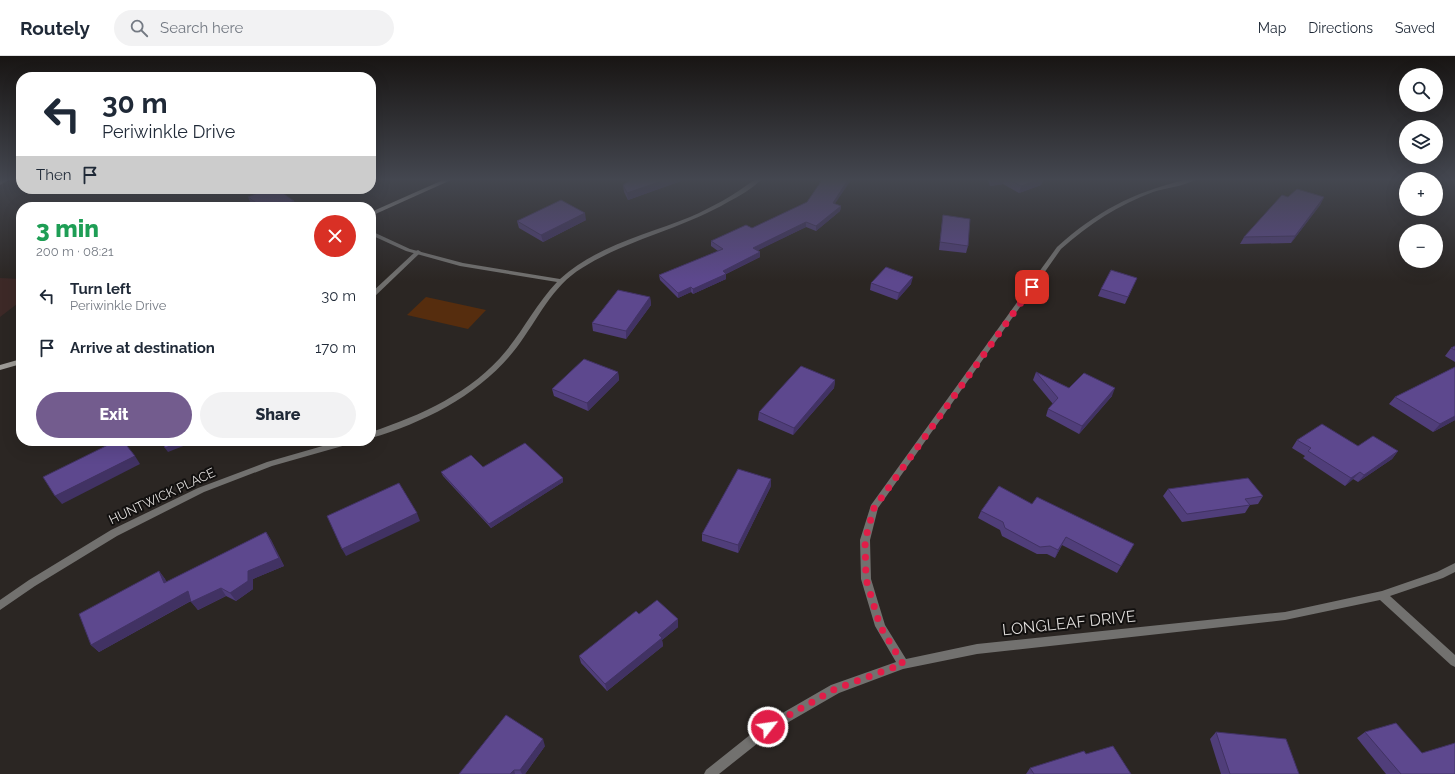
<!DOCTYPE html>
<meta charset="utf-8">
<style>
:root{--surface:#fff;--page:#f2f2f3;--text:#1f2937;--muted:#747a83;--line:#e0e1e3;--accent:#735c8e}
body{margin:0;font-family:Raleway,sans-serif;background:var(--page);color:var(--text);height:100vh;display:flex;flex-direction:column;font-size:15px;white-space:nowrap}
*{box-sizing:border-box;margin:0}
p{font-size:13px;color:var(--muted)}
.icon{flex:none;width:22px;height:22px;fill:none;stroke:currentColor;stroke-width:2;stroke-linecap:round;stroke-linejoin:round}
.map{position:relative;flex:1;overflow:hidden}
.sheet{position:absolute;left:16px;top:146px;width:360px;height:244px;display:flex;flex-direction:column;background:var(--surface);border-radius:16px;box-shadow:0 4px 16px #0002}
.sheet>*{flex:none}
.guide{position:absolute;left:16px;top:16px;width:360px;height:122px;border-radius:16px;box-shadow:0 4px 16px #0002;background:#fff;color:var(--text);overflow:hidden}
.controls{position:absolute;left:1399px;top:12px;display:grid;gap:8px}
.controls a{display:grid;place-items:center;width:44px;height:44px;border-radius:50%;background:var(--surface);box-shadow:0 4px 16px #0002;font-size:20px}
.pin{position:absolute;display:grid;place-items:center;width:34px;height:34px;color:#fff;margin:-17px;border-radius:8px;box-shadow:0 2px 6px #0006}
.me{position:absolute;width:44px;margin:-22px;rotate:60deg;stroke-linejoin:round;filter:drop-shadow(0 0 3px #0008)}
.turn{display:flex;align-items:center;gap:14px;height:84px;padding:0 20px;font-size:18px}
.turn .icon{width:52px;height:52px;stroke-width:2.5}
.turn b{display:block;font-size:28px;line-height:34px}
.then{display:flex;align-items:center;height:38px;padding:0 20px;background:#0003;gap:8px;font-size:15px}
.round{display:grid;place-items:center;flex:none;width:42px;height:42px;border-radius:21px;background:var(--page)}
.summary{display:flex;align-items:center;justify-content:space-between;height:68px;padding:0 20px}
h1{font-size:24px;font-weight:800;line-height:30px;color:#1e9e55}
.action{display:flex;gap:8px;margin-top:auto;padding:8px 20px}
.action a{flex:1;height:46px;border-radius:24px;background:var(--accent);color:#fff;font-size:16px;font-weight:800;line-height:46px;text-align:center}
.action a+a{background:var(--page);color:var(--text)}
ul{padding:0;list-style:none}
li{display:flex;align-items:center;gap:12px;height:52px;padding:0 20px}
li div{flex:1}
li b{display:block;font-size:15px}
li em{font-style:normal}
header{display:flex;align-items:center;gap:24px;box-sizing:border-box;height:56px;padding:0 20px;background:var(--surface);border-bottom:1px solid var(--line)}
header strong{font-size:19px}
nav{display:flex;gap:22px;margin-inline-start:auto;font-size:14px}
.search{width:280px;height:36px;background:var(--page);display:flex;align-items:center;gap:10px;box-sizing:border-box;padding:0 14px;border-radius:22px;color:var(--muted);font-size:15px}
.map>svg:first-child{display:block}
</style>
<header>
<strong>Routely</strong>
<div class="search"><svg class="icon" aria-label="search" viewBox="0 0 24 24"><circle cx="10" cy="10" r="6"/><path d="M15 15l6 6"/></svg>Search here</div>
<nav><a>Map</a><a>Directions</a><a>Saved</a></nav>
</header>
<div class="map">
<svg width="1455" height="718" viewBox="0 0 1455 718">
<rect width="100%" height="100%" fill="#2b2623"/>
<path fill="#3d2927" d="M0 222 21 223V245L0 261Z"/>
<path fill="#562d0e" d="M426 241 486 254 468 273 407 259Z"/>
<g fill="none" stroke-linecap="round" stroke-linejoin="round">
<path fill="#72716f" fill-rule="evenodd" d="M418 194 421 196 420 197 373 242 371 243V237L416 195Z"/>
<g fill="#72716f" fill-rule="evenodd">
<path d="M1 124H9L0 129V125Z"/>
<path d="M754 124H761C751 133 740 140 728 146 682 173 628 183 582 212 552 230 538 263 517 291 482 337 426 366 371 382V376C420 360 473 336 506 295 524 273 537 247 557 226L460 210 406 195 371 179V175L410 193 463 207 560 223C594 191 648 178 690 161 713 151 734 139 754 124Z"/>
<path d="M1184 124H1195C1184 130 1166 132 1153 136 1118 149 1089 168 1061 193L878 452 870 484 871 523 885 569 906 603 977 588 1285 556 1382 535 1437 516 1455 507V516L1443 522 1390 540 1455 599V611L1451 609 1380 544 1285 564 977 598 903 613 839 637 773 675 719 718H704L706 714 765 667 831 629 896 606 875 570 861 523 860 484 871 449 1057 191C1097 155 1132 137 1184 124Z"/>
<path d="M340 385H354L353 387 272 410 204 436 117 480 35 530 0 554V544L29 524 111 474 198 432 267 406Z"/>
</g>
<g fill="#9d9b97" fill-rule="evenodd">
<path d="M443 124H451L371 160V156Z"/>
<path d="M21 303V308L0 314V309Z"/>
</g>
</g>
<g fill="#503e7a">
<path d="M988 124H1043L1041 129 1019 137 1003 128 990 130Z"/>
<path d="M681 125 628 144 624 136 623 129Z"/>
<path d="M248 141 297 151H255L251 148Z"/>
<path d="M1324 141 1320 149 1291 187 1240 188 1244 181Z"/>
<path d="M835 148 841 150 840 155 816 175 806 171 758 194 760 196V201L726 218V223L693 238 691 236 678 242 660 224 659 219 718 195 711 190V185Z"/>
<path d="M943 159 968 190 966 197 939 194 942 166Z"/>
<path d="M586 164 543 186 519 172 517 165Z"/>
<path d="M1137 222 1125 248 1098 240 1101 233Z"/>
<path d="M871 227 911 228 897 244 870 234Z"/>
<path d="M650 241 651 249 626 283 593 275 592 267Z"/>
<path d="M1455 290V306L1445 300 1451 292Z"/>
<path d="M1455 311V364L1433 376 1389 348 1395 341Z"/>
<path d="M618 316 619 324 588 355 554 340 552 333Z"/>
<path d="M1036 316 1069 332 1112 340 1079 378 1046 360 1048 353 1053 348 1033 324Z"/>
<path d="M835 324 834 332 793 379 758 364 759 356Z"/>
<path d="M1297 384 1358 390 1398 395 1392 403 1358 426 1353 423 1345 430 1303 402 1305 400 1292 392Z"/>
<path d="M483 411 563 422V426L491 472 443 420 441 416Z"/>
<path d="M771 430 738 497 702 485V478Z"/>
<path d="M1168 433 1263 440 1258 448 1250 449 1245 457 1182 466 1163 440Z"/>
<path d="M1032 448 1134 488 1117 517 1062 489 1055 502 1047 498H1037L1002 480 1000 474 978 462 981 455Z"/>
<path d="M266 476 271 484 284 510 253 523V533L236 545 226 540 198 554 191 545 99 596 91 589 159 515 165 523 166 526Z"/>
<path d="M639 558 678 571 662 584 663 590 607 635 581 607 579 600Z"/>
<path d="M1216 676 1299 718H1221L1210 683Z"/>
<path d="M1365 676 1422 697 1455 718H1386L1357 682Z"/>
<path d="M545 690 525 718H459Z"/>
<path d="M1086 698 1131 718H1026L1030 712Z"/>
</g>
<g fill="#413263">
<path d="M664 124H683L628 144 627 137Z"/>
<path d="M848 124H851L832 152 833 147Z"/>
<path d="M991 124H1004L1003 128 990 130Z"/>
<path d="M1037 124H1043L1041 129 1019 137 1021 130Z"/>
<path d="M1324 141 1320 149 1291 187 1295 180Z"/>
<path d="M294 145 297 151H278Z"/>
<path d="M841 150 840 155 816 175V170Z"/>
<path d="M585 157 586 164 543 186 541 179Z"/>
<path d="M806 166V171L753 197V192Z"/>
<path d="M760 196V201L726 218V223L693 238V233L723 215Z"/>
<path d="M913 221 911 228 897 244 899 237Z"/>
<path d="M691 231V236L678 242V237Z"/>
<path d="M650 241 651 249 626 283V275Z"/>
<path d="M618 316 619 324 588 355 587 347Z"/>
<path d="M835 324 834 332 793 379 794 372Z"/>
<path d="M1115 332 1112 340 1079 378 1082 370Z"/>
<path d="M1455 360V364L1433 376 1440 368Z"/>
<path d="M183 385H196L168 396 165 392Z"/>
<path d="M1398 395 1392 403 1358 426 1364 419Z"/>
<path d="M135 400 140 408 62 448 55 440Z"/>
<path d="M1360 416 1353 423 1345 430 1351 422Z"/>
<path d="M563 422V426L491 472 489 468Z"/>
<path d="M771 423V430L738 497V489Z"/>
<path d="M417 457 420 465 346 500 342 493Z"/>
<path d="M266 476 271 484 284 510 253 523V533L236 545 230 537 248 515Z"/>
<path d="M1066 481 1062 489 1055 502 1058 494Z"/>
<path d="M159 515 165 523 171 534 164 527Z"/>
<path d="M221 532 226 540 198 554 191 546Z"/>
<path d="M188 535 194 543 99 596 91 589Z"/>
<path d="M678 563V571L662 584 663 590 607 635 605 628 659 579Z"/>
<path d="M543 683 545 690 525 718H522L520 714Z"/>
<path d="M514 714 515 718H510Z"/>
</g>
<g fill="#5d488e" stroke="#413263">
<path d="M631 124H664L627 137 623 129Z"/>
<path d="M822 124H848L833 147 841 150 816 170 806 166 753 192 760 196 723 215 726 218 693 233 691 231 678 237 659 219 723 193 711 185 746 169 752 172 807 146Z"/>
<path d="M1010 124H1037L1021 130Z"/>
<path d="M268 133H277L294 145 278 151H262L248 141Z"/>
<path d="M1297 133 1324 141 1295 180 1244 181 1282 139 1288 141Z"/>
<path d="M561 144 585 157 541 179 517 165Z"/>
<path d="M943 159 970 163 968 190 940 186Z"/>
<path d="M886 211 913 221 899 237 871 227Z"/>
<path d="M1111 214 1137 222 1128 241 1101 233Z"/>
<path d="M618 234 650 241 626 275 592 267Z"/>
<path d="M1455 290V294L1451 292Z"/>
<path d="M584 303 618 316 587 347 552 333Z"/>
<path d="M801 310 835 324 794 372 759 356Z"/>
<path d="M1455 311V360L1440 368 1395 341Z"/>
<path d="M1036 316 1069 332 1084 317 1115 332 1082 370 1048 353 1058 342Z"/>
<path d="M1322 368 1358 390 1373 380 1398 395 1364 419 1360 416 1351 422 1308 395 1311 392 1297 384Z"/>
<path d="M116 385H123L135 400 55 440 43 421Z"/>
<path d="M163 385H183L165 392Z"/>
<path d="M525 387 563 422 489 468 441 416 471 399 483 411Z"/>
<path d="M738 413 771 423 738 489 702 478Z"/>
<path d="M1248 422 1263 440 1245 443 1250 449 1187 458 1168 433Z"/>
<path d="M399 427 417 457 342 493 327 460Z"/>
<path d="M999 430 1032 448 1037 441 1134 488 1121 510 1066 481 1058 494 1050 490 1040 491 1005 472 1003 466 981 455Z"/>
<path d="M266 476 279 502 248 515V525L230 537 221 532 191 546 188 535 91 589 79 558 159 515 164 527Z"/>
<path d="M657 544 678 563 659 579 662 582 605 628 579 600 636 555 639 558Z"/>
<path d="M506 659 543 683 520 714H514L510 718H459Z"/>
<path d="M1396 667 1422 697 1455 687V718H1401L1365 676Z"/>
<path d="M1216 676 1286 683 1299 718H1230Z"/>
<path d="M1113 690 1131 718H1034L1030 712 1084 695 1086 698Z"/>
</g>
<linearGradient id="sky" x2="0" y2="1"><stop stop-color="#181513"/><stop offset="0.55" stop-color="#444750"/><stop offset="1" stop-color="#444750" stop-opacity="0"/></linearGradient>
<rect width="1455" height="225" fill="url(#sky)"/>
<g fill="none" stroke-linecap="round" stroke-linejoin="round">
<path stroke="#e11d48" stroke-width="7" stroke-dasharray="0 12.6" d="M768 671 835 633 903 608 880 570 866 523 865 484 874 452 1032 231"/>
</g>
<g text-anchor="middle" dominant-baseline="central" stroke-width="4" stroke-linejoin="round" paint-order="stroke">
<g font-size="13" fill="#dfdcda" stroke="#12100f">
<text transform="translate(162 440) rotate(-25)">HUNTWICK PLACE</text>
</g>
<g font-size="16" fill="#dfdcda" stroke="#12100f">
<text transform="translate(1069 567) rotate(-6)">LONGLEAF DRIVE</text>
</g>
</g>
</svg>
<div class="controls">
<a><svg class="icon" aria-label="search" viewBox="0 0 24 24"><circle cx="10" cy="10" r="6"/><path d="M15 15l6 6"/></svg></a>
<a><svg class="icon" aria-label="layers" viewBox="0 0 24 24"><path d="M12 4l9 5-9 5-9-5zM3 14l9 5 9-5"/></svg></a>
<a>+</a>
<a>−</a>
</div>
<div class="pin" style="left:1032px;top:231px;background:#d93025"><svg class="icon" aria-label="arrive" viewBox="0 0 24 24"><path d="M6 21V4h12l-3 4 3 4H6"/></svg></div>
<svg class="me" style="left:768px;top:671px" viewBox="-20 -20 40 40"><circle r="17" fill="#e11d48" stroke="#fff" stroke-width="3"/><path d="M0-11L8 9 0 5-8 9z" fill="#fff"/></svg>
<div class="guide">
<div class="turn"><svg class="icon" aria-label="left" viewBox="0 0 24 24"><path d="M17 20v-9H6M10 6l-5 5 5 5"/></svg><div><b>30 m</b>Periwinkle Drive</div></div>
<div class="then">Then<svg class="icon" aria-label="arrive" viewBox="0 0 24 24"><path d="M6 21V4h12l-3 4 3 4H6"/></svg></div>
</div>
<section class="sheet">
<div class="summary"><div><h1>3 min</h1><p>200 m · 08:21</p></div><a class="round" style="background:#d93025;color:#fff"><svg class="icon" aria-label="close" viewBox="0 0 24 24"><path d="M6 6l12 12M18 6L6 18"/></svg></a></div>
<ul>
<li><svg class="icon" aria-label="left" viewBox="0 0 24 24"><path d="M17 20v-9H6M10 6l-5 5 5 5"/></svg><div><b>Turn left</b><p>Periwinkle Drive</p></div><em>30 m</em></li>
<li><svg class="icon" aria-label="arrive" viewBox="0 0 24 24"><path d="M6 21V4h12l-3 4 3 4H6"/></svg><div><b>Arrive at destination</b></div><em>170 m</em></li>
</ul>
<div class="action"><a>Exit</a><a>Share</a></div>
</section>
</div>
